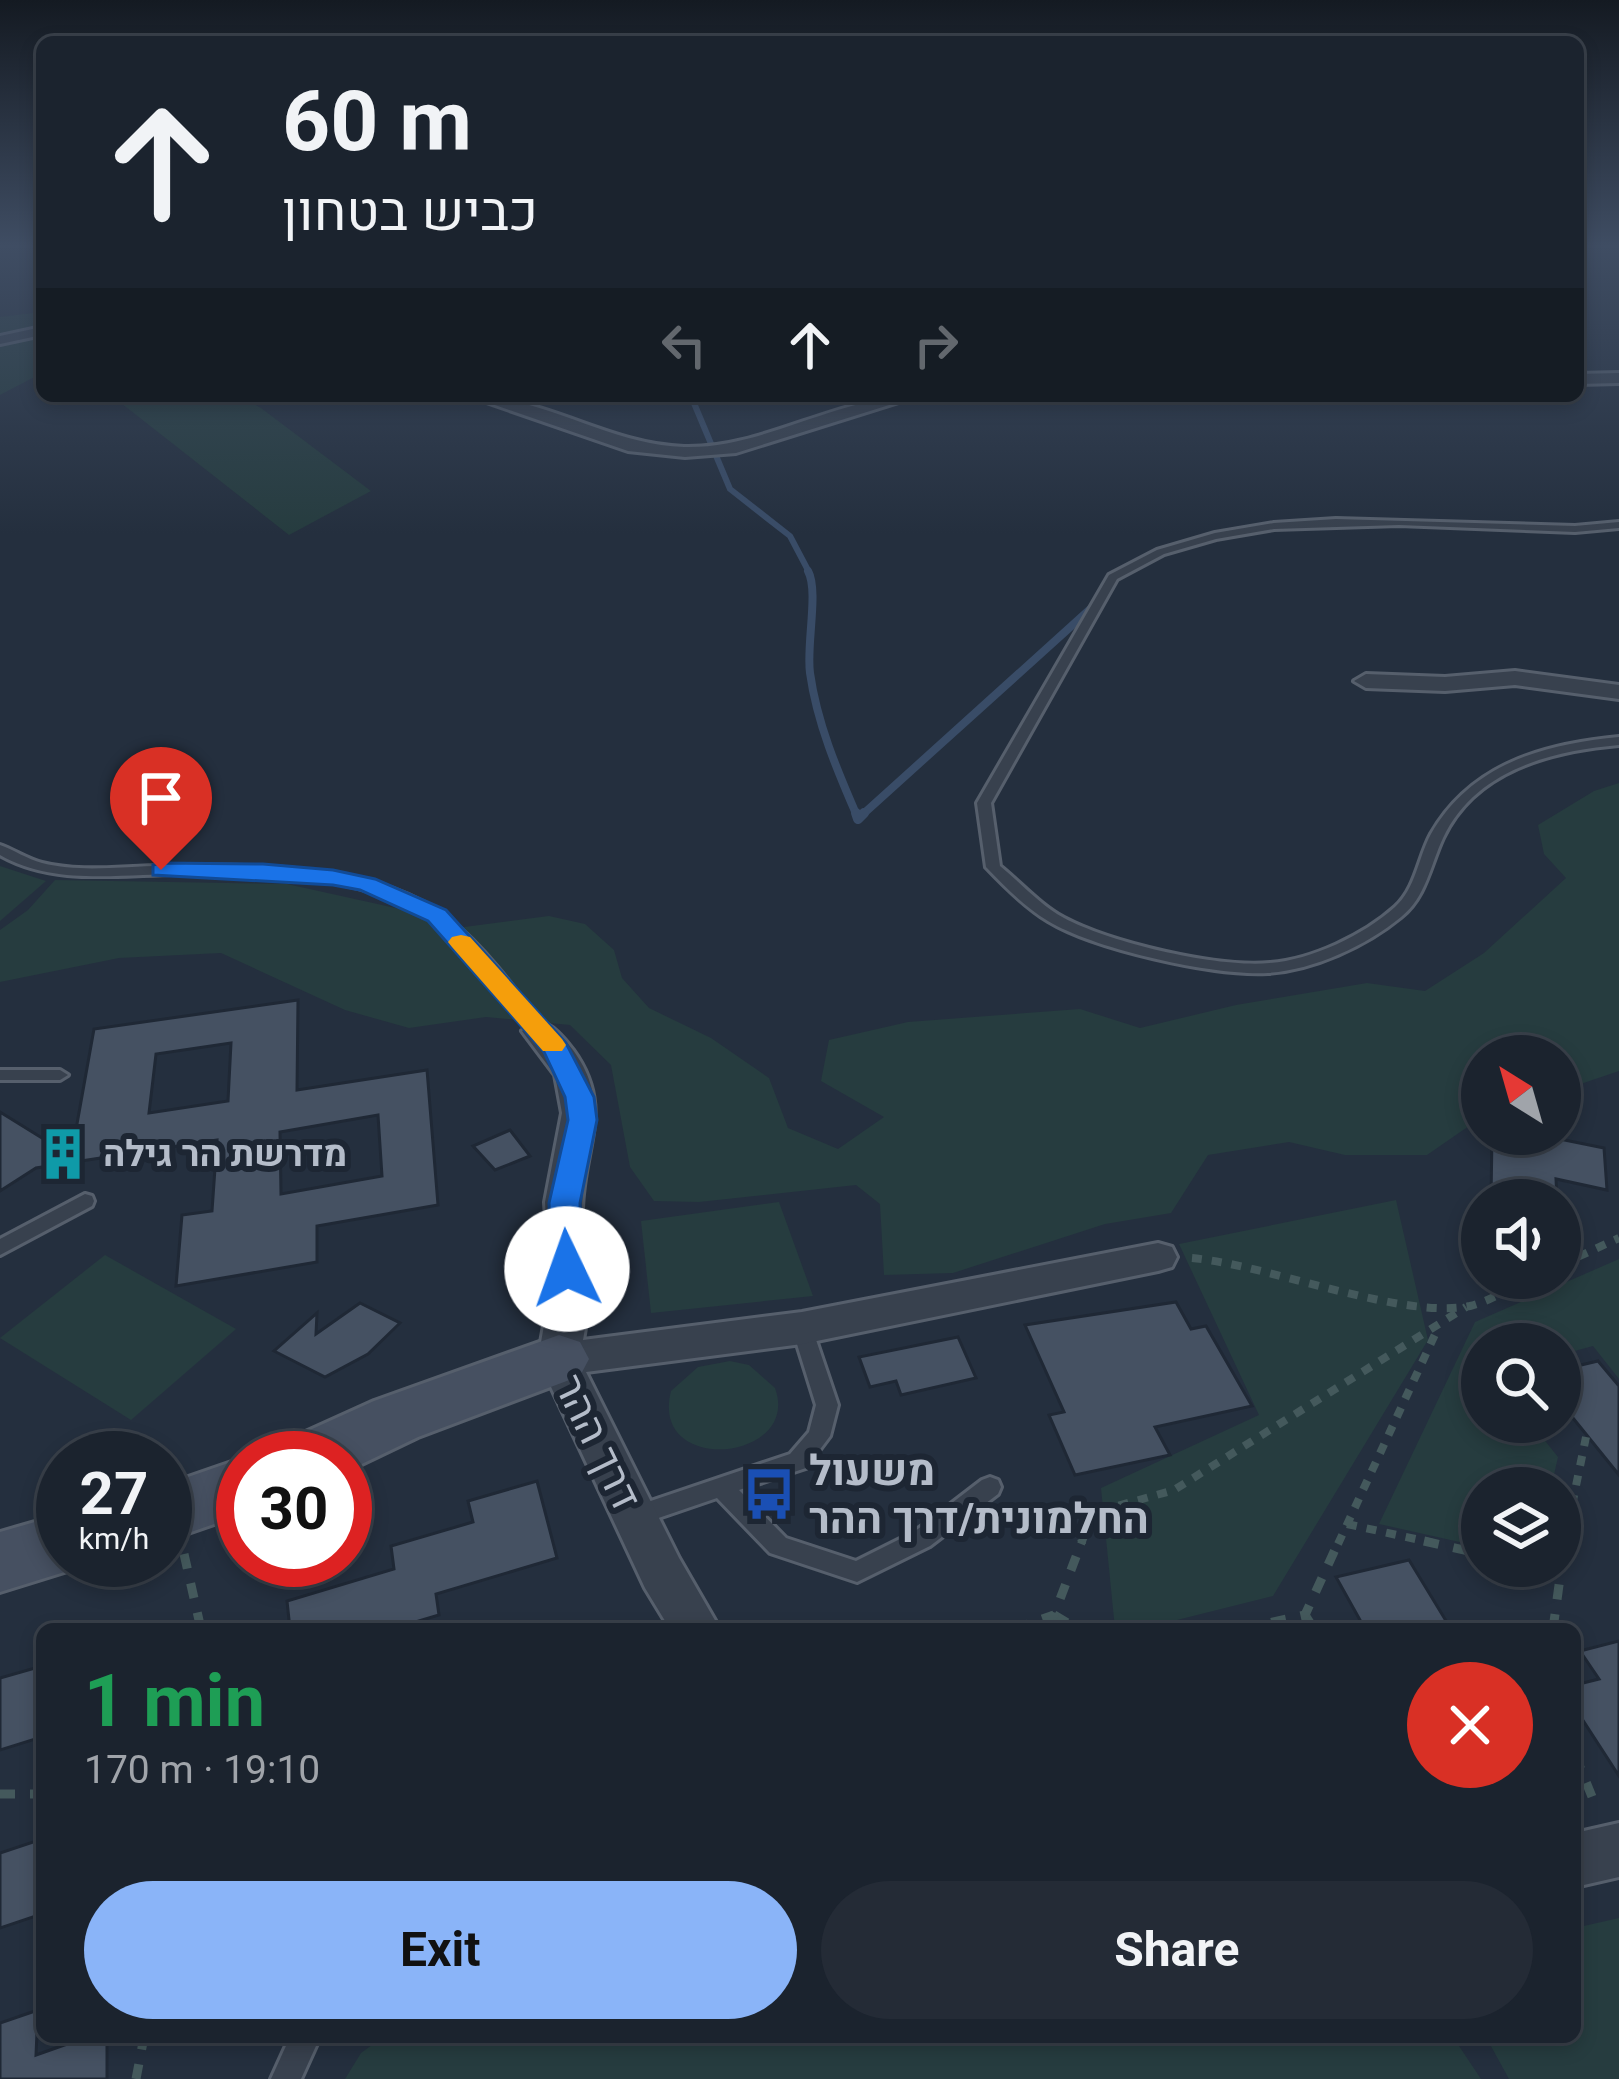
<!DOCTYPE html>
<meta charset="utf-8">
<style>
:root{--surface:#1b232e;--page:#242b36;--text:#f1f3f6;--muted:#a0a4aa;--line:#39404a;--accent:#8ab4f8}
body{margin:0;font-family:Roboto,Heebo,sans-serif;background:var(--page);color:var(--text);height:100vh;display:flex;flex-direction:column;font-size:45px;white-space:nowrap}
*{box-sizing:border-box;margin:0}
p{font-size:39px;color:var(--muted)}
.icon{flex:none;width:66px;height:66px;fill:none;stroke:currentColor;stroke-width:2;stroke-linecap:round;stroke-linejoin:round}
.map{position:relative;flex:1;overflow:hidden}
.drawer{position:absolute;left:36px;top:1623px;width:1545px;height:420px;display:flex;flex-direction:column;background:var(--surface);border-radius:18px;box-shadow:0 6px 18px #0003,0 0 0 3px var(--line)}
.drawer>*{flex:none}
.banner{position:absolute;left:36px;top:36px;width:1548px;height:366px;border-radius:18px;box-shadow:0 6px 18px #0003,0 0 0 3px var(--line);background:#1b232e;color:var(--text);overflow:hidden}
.needle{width:78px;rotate:323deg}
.fabs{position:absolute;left:1461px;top:1035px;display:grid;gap:24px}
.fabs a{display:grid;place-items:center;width:120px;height:120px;border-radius:50%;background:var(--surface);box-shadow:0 6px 18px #0003,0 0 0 3px var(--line);font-size:60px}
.speed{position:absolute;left:36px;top:1431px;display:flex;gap:24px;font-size:60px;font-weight:700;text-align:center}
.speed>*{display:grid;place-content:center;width:156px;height:156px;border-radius:50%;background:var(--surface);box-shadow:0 6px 18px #0003,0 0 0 3px var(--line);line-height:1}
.speed small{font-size:30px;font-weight:400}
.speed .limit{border:18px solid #d22;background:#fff;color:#111}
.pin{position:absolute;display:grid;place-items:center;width:102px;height:102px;color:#fff;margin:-123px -51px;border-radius:50% 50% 50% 0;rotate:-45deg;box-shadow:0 0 12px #0007}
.pin .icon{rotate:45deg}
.me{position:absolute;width:132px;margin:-66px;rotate:357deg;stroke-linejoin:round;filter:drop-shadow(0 0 9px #0008)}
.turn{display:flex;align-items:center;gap:42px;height:252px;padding:0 48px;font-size:54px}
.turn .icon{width:156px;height:156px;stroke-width:2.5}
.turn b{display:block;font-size:84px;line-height:102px}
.lanes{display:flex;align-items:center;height:114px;padding:0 48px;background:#0003;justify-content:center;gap:60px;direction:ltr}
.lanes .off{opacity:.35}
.round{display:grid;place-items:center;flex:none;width:126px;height:126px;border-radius:63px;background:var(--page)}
.overview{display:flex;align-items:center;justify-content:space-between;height:204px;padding:0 48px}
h1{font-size:72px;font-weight:700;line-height:90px;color:#1e9e55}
.action{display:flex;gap:24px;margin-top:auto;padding:24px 48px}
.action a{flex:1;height:138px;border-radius:72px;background:var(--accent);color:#111;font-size:48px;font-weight:700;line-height:138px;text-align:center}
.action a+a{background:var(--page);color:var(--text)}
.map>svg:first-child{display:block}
</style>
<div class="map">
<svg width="1619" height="2079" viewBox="0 0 1619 2079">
<rect width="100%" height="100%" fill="#242f3e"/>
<g fill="#263c3f">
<path d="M42 312V373L0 395V317Z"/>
<path d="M112 396H238L261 408 371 491 289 535Z"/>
<path d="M1619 783V1071L1560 1091V1056H1482V1117L1427 1155H1345L1289 1142 1208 1155 1171 1213 1105 1224 953 1273 884 1275 880 1204 856 1185 699 1202 654 1201 630 1167 611 1065 570 1025 486 1017 409 1028 345 1010 221 953 119 958 0 982V930L28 910 55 880 287 884 409 911 449 929 549 916 585 924 614 950 622 978 649 1008 711 1038 769 1078 788 1128 838 1149 884 1117 821 1081 829 1040 908 1022 1080 1009 1140 1028 1236 1005 1367 983 1425 991 1484 953 1566 878 1544 854 1538 825 1594 791Z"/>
<path d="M0 866 46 881 0 921Z"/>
<path d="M1396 1200 1428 1340 1273 1596 1141 1629H1115L1101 1488 1259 1415 1179 1244Z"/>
<path d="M779 1202 813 1296 651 1313 641 1221Z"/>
<path d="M105 1255 236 1329 131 1420 0 1338Z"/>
<path d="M1619 1259V1379L1593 1346 1560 1355V1344H1482V1422H1530L1558 1457 1551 1488H1482V1547L1379 1524 1475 1322Z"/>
<path d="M730 1361 749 1365 775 1388C802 1461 649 1477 671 1391L698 1367Z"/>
<path d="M1619 1918V2079H1509L1486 2037H1575V1928Z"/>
<path d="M383 2037H1453L1481 2079H345L361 2053Z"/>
</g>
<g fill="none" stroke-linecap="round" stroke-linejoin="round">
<path stroke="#394c67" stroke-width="6" d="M691 396 730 489 790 536 810 574"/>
<g stroke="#394c67" stroke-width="8">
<path d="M808 571C819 591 806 645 810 673 817 723 837 770 857 816"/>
<path d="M861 816 1098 602"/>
</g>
<path stroke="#394c67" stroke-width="10" d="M856 813 858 819 864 813"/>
</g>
<g fill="#455162" stroke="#1f2835" stroke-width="3" fill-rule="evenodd">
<path d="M298 1000 297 1090 427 1070 438 1205 317 1226V1262L176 1286 182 1215 212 1211 217 1140 36 1168 0 1191V1112L42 1138 75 1135 94 1029ZM231 1043 228 1101 149 1113 156 1054ZM378 1115 382 1176 281 1194 280 1132Z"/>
<path d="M510 1130 530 1156 495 1170 473 1146Z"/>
<path d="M1492 1134H1535L1604 1148 1607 1190 1556 1179 1557 1200H1491Z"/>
<path d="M1176 1302 1191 1329 1206 1326 1252 1406 1155 1427 1170 1455 1075 1475 1049 1415 1064 1412 1025 1325Z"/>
<path d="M360 1303 400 1323 368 1354 325 1377 274 1351 317 1313 316 1334Z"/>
<path d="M958 1337 976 1378 901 1395 896 1381 870 1387 859 1357Z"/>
<path d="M1598 1361 1619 1386V1475L1560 1402V1370Z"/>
<path d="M537 1481 557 1558 436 1594 439 1615 392 1629H290L287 1601 394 1569 391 1546 473 1522 468 1501Z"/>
<path d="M1409 1560 1451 1629H1365L1336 1577Z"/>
<path d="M1619 1641V1776L1575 1708V1685L1599 1679 1580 1651Z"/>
<path d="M42 1666V1737L0 1750V1678Z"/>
<path d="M42 1839V1914L0 1928V1853Z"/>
<path d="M38 2010 36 2055 87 2037H107V2079H0V2023Z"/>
</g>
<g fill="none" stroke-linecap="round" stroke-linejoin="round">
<g stroke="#565f6c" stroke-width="6">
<g id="lane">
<path d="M1336 519 1575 526 1619 522V528L1575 532 1399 525 1274 529 1216 539 1164 554 1117 579 991 803 1000 866C1021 883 1040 905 1064 918 1111 943 1217 968 1270 963 1311 960 1364 935 1395 907 1416 888 1418 858 1431 834 1471 764 1544 744 1619 737V745C1551 751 1475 770 1443 838 1430 866 1426 897 1401 917 1366 946 1313 970 1268 973 1213 976 1094 949 1048 921 1025 907 1004 886 986 867L977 803 1109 575 1157 550 1215 533 1274 523Z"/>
<path d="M0 845C14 850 27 859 42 863 81 873 123 866 163 866 248 864 380 863 449 919 487 949 518 993 546 1031L544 1035H532C502 998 475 953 437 924 366 868 229 872 143 875 94 877 44 880 0 855Z"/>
<path d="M0 1070H60L68 1075 60 1080H0Z"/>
<path d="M85 1194 92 1196 94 1201 92 1206 0 1255V1239Z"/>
<path d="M802 1320 809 1322 812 1328 838 1405 830 1436 806 1468 739 1490 786 1538 856 1561 914 1532 982 1480 990 1477 998 1480 1001 1487 998 1494 930 1546 857 1582 770 1553 717 1498 635 1526 627 1523 624 1516 627 1509 790 1454 809 1432 816 1405 792 1328 795 1322Z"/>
<path d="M290 2037H320L301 2079H271Z"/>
</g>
</g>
<g stroke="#565f6c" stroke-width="6">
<g id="street">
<path d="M42 327V335L0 344V336Z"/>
<path d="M1619 373V383L1578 384V374Z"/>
<path d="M469 396C545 396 609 445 684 447 765 449 836 396 918 396L736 453 685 457 628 451Z"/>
<path d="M1515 671 1619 685V699L1515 685 1445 691 1366 688 1354 681 1366 674 1445 677Z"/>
<path d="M538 1021C553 1025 563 1037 573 1050 615 1108 583 1147 582 1210 582 1255 592 1295 583 1340L802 1312 1158 1243 1172 1247 1177 1257 1172 1267 1158 1271 802 1344 586 1372 679 1558 720 1629H670L645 1588 538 1359 550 1292 545 1202 562 1113 555 1075 522 1031Z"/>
<path d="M1619 1823V1877L1575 1887V1833Z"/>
</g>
</g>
<g stroke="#565f6c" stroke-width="6">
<g id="secondary">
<path d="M559 1335 580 1342 589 1359 580 1376 418 1437 345 1472V1458H281L290 1439 374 1401Z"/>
<path d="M243 1458V1514L165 1541V1485Z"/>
<path d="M63 1514V1560H89L87 1565 0 1592V1532Z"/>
</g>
</g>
<g stroke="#44595c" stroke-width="8" stroke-dasharray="10 10" stroke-linecap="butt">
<path d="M1192 1258C1269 1265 1403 1320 1470 1306 1491 1301 1511 1287 1530 1278"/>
<path d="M1560 1265 1619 1238"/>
<path d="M1347 1524 1438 1544"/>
<path d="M1081 1544 1093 1513 1174 1490 1466 1307"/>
<path d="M1338 1544 1438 1328"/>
<path d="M1564 1544 1586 1437"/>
</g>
<g stroke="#44595c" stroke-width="9" stroke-dasharray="15 15" stroke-linecap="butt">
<path d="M1424 1541 1482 1554"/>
<path d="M184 1554 201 1629"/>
<path d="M1535 1566 1559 1571"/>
<path d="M1054 1615 1078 1629"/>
<path d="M1305 1615 1314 1629"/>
<path d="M1014 1629 1054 1615 1082 1541"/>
<path d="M1242 1629 1305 1615 1339 1541"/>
<path d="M1553 1629 1565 1541"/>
<path d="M1575 1755 1597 1809"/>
<path d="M0 1794H42"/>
<path d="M136 2079 144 2037"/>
</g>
<use href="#lane" fill="#38414e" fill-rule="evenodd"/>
<use href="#street" fill="#38414e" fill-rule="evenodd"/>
<use href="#secondary" fill="#465061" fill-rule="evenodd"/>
</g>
<linearGradient id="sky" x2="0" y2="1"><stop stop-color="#141a22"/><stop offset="0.46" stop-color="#3f4d63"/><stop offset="1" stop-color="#3f4d63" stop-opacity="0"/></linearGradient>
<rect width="1619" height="534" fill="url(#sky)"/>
<path fill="#1a73e8" stroke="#114b97" stroke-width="3" d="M161 863 263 864 333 870 375 879 446 910 566 1043 594 1097 597 1120 580 1203 583 1269 579 1278H556L551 1269 549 1203 568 1120 565 1097 544 1052 428 921 360 890 333 885 153 875V865Z"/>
<path fill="#f59e0b" d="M461 935 470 937 562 1039 566 1045 562 1051H543L452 947 448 942 452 937Z"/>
<defs>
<g id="building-bare" transform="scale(4.14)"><path d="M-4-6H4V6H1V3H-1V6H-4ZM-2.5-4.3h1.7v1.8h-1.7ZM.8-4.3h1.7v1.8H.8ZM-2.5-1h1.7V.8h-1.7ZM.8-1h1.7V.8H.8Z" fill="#0f9aa8" stroke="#1d2633" stroke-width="2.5" paint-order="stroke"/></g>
<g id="bus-bare" transform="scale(4.14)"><path d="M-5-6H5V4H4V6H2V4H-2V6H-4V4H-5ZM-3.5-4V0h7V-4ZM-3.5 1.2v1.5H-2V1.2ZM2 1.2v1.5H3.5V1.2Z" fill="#1a4fb4" stroke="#1d2633" stroke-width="2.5" paint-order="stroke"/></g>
</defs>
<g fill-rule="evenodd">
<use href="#building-bare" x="63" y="1154"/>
<use href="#bus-bare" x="769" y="1494"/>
</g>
<g text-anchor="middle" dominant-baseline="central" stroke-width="12" stroke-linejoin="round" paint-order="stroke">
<g font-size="36" font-weight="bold" fill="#b4bcc9" stroke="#1d2633" text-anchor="start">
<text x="103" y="1154">מדרשת הר גילה</text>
</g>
<g font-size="42" fill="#b4bcc9" stroke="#1d2633">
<text transform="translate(598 1442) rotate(64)">דרך ההר</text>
</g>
<g font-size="42" font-weight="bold" fill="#b4bcc9" stroke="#1d2633" text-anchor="start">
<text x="809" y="1470">משעול<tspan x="809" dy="48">החלמונית/דרך ההר</tspan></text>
</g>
</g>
</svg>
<div class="fabs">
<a><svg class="needle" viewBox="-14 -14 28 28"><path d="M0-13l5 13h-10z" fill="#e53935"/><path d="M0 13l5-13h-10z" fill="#a0a4aa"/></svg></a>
<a><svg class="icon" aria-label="sound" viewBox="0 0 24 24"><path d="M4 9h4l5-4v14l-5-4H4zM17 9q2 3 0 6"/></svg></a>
<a><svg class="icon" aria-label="search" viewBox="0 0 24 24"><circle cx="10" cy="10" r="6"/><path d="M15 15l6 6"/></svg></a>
<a><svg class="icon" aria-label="layers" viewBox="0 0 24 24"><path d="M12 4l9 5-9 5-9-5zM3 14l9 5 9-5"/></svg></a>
</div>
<div class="speed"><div>27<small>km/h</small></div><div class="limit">30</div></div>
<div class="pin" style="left:161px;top:870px;background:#d93025"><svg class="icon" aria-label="arrive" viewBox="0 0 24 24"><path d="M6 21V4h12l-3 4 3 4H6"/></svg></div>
<svg class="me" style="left:567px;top:1269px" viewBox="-20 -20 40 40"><circle r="19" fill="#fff"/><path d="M0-13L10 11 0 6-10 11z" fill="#1a73e8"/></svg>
<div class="banner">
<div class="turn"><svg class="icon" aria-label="ahead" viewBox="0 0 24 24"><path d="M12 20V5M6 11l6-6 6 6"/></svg><div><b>60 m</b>כביש בטחון</div></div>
<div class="lanes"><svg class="icon off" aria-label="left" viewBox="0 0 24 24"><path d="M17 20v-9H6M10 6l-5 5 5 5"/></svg><svg class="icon" aria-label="ahead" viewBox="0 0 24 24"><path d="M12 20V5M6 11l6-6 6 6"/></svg><svg class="icon off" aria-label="right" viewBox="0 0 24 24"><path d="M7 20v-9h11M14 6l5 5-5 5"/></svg></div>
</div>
<section class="drawer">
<div class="overview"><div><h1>1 min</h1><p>170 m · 19:10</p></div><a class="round" style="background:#d93025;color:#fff"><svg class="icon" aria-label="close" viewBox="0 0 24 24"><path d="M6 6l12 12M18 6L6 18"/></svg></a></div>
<div class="action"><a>Exit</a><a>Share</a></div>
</section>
</div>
